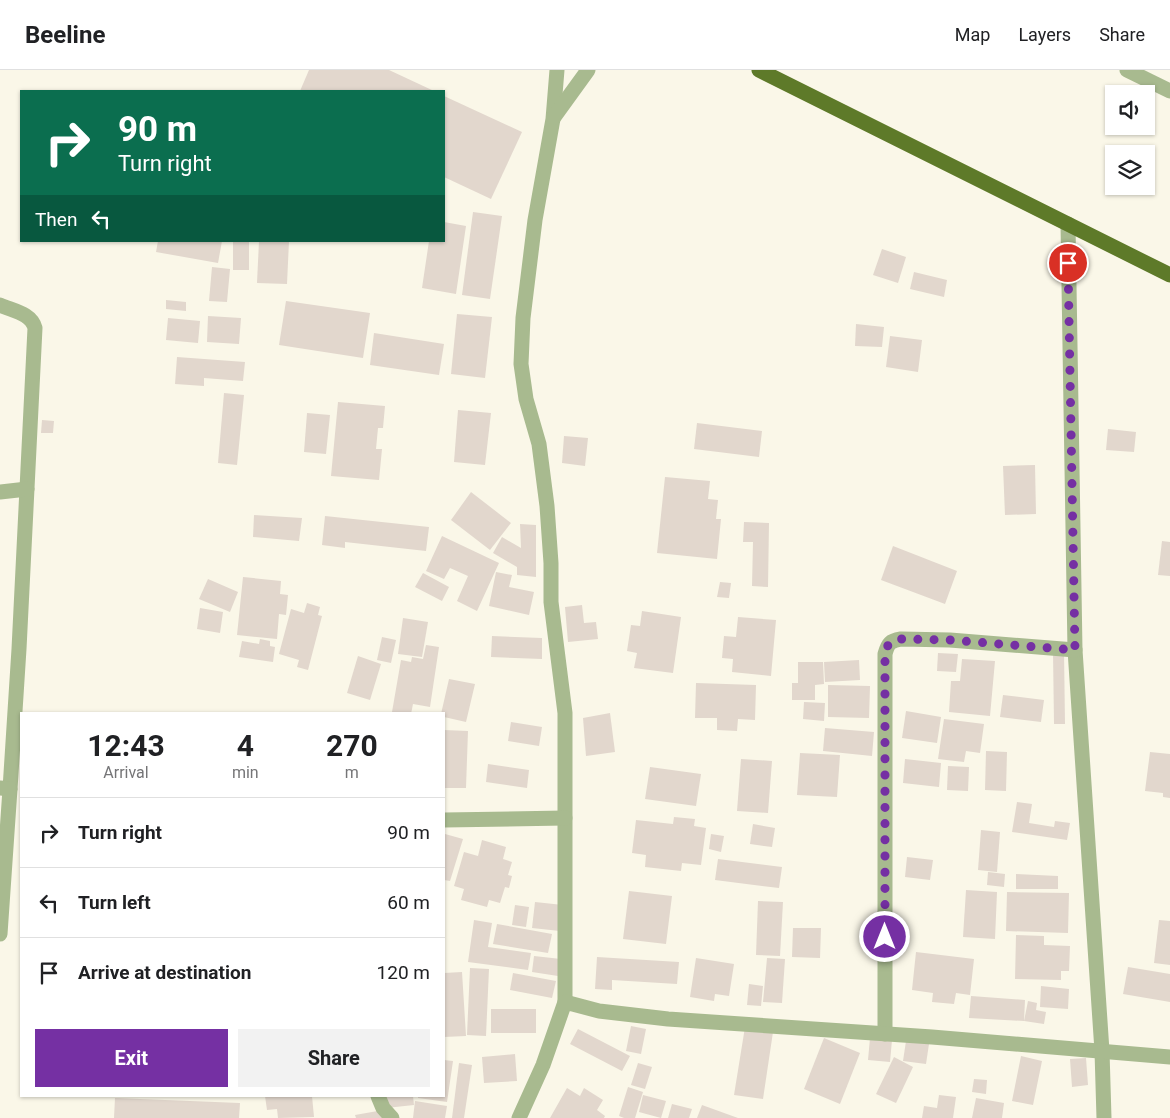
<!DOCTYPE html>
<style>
:root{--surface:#fff;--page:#f2f2f2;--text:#202124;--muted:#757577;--line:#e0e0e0;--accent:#7530a3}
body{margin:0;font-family:Roboto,sans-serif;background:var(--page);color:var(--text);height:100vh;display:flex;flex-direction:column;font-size:19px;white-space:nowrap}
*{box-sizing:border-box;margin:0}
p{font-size:16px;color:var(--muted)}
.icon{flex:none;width:28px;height:28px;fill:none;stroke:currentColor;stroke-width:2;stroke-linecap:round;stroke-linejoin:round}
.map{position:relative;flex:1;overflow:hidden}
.sheet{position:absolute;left:20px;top:642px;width:425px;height:385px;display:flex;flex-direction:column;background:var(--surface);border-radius:0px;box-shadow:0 1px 4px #0004}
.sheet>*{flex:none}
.top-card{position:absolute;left:20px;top:20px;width:425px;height:152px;border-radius:0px;box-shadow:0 1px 4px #0004;background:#0b6e4f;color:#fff;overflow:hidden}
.buttons{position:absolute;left:1105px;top:15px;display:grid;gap:10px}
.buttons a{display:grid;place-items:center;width:50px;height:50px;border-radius:0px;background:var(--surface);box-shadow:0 1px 4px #0004;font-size:25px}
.pin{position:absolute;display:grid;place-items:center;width:42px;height:42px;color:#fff;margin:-21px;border:2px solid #fff;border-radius:50%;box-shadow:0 1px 5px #0007}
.me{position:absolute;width:55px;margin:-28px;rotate:0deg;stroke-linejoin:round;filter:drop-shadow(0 0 4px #0008)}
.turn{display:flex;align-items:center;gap:18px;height:105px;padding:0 15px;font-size:22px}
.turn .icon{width:65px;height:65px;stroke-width:2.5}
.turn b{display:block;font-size:35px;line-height:42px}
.then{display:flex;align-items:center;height:48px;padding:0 15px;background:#0003;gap:10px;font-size:19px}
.eta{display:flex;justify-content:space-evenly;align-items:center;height:85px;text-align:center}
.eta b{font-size:30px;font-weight:700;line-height:35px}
.primary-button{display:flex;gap:10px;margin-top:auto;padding:10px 15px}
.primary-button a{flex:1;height:58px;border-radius:0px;background:var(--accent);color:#fff;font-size:20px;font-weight:700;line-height:58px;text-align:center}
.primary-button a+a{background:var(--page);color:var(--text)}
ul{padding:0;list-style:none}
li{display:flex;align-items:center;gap:15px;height:70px;padding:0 15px;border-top:1px solid var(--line)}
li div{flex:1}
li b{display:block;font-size:19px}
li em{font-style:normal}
header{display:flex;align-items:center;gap:30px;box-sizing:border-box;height:70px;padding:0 25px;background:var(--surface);border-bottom:1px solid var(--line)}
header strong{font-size:24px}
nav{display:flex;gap:28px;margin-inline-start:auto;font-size:18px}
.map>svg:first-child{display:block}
</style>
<header>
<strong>Beeline</strong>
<nav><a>Map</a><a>Layers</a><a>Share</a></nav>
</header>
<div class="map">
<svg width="1170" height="1048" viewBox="0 0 1170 1048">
<rect width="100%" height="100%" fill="#faf7e8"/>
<g fill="#e2d7cd">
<path d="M309 0H389L434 21H300Z"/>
<path d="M444 26 522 62 491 129 444 107Z"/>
<path d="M473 142 502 146 490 229 462 225Z"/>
<path d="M444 152 466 156 456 224 422 218 429 171H444Z"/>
<path d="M158 171H222L218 193 156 182Z"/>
<rect x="233" y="171" width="16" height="29"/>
<path d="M259 171H289L287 214 257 213Z"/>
<path d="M882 179 906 187 898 213 873 205Z"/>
<path d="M212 197 230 199 227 232 209 231Z"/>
<path d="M914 202 947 210 944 227 910 219Z"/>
<path d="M166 230 186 232V241L166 239Z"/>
<path d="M286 231 370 243 363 288 279 275Z"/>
<path d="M457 244 492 247 485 308 451 304Z"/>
<path d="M208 246 241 248 239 274 207 272Z"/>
<path d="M168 248 200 251 198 273 166 270Z"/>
<path d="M856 254 884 257 882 277 855 276Z"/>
<path d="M374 263 444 274 439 305 370 295Z"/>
<path d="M890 266 922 270 918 302 886 297Z"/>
<path d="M177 287 245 292 243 311 204 308V316L175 314Z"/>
<path d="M224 323 244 325 237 395 218 393Z"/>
<path d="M338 332 385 336 383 358H378L376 379H382L379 410 331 406Z"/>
<path d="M458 340 491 343 485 395 454 392Z"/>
<path d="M307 343 330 345 326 384 304 382Z"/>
<path d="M42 350 54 351 53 363H41Z"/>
<path d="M697 353 762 361 759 387 694 379Z"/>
<path d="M1108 359 1136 362 1134 382 1106 380Z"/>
<path d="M564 366 588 368 585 396 562 393Z"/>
<path d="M1035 395 1036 444 1005 445 1003 396Z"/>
<path d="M665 407 710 411 708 429 718 430 716 449H721L717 489 657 483Z"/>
<path d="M471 422 511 453 490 480 451 450Z"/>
<path d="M254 445 302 448 299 471 253 467Z"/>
<path d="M325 446 429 457 426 481 345 472V478L322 475Z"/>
<path d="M744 452 769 453 768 517 752 516 753 472H743Z"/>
<path d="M520 454 536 455V507L517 505V497L493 483 502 467 521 478Z"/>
<path d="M442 466 499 493 477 541 457 531 468 506 450 498 444 509 426 501Z"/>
<path d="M1162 471 1170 472V506L1158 505Z"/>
<path d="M893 476 957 501 945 534 881 510Z"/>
<path d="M496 502 512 505 509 517 534 522 529 545 489 536Z"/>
<path d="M423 503 449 517 442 531 415 517Z"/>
<path d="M243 507 281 511 280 524 288 525 286 545 279 544 277 569 237 565Z"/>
<path d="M208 509 238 522 230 542 199 529Z"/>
<path d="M720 512 731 513 729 528 717 527Z"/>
<path d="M307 533 320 537 318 545 322 546 308 600 297 597 299 590 279 584 291 539 304 543Z"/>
<path d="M582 535 584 553 596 552 598 569 568 572 565 537Z"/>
<path d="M200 538 223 542 220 563 197 559Z"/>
<path d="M642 541 681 547 673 603 634 598 637 583 627 581 631 555 640 556Z"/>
<path d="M738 547 776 550 771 606 732 602 733 589 722 588 724 566 736 567Z"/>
<path d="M403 548 428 552 422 587 398 584Z"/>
<path d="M492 566 542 568V589L491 587Z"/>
<path d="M382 567 396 570 391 593 377 590Z"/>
<path d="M260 569 270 571V576L275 577 273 592 239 587 242 571 259 574Z"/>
<path d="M426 575 439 577 430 637 413 634 411 644 392 642 401 590 411 592 412 587 423 589Z"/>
<path d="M1064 581 1065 654H1054L1053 582Z"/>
<path d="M938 583 958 584 956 602 937 601Z"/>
<path d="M358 586 381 594 370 630 347 623Z"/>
<path d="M962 589 995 591 990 646 949 642 951 611H960Z"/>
<path d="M859 590 860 610 825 612 824 592Z"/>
<path d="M798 592H823L824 614 815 615V630H792V613H798Z"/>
<path d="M449 609 475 614 466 652 444 647V644H441Z"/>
<path d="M696 613 756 615 755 650 738 649 737 661 717 660V648H695Z"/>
<path d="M828 615 870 616 869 648 828 647Z"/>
<path d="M1003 625 1044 630 1041 652 1000 647Z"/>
<path d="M804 632 825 633 824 651 803 649Z"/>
<path d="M906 641 941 647 937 673 902 668Z"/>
<rect x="236" y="642" width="36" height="2"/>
<path d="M610 643 615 682 586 686 583 648Z"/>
<path d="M944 649 984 654 980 683 966 681 964 692 938 689Z"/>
<path d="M511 652 542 657 539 676 508 671Z"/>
<path d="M825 658 874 662 872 686 823 681Z"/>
<path d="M444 660 468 661 466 718H444Z"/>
<path d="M986 681 1007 682 1006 721 985 720Z"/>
<path d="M1150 682 1170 684V728L1163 727V723L1145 721Z"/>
<path d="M800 683 840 685 837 727 797 725Z"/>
<path d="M741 689 772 691 768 743 737 741Z"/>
<path d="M905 689 941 693 939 717 903 713Z"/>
<path d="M488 694 529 700 527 718 486 712Z"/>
<path d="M948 696 969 697 968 721 947 720Z"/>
<path d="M650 697 701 704 696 736 645 729Z"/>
<path d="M1017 732 1032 734 1029 753 1054 757 1055 751 1070 753 1067 770 1012 762Z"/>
<path d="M674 747 695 749 694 756 706 758 701 795 682 793 681 801 645 797 646 785 632 783 636 750 673 754Z"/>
<path d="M753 754 775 758 772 777 750 774Z"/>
<path d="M981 760 1000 762 997 802 978 800Z"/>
<path d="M445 764 463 769 450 811 444 810V769Z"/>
<path d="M711 764 724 766 721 782 709 779Z"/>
<path d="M482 770 506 777 503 789 512 792 508 805 512 806 509 818 505 817 500 833 489 830 487 837 461 830 464 819 454 816 464 782 478 786Z"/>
<path d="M907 787 933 790 930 810 905 807Z"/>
<path d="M718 789 782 797 779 818 715 810Z"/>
<path d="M988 802 1005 804 1004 817 987 815Z"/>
<path d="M1016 804 1058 806V819H1016Z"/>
<path d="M966 820 997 822 995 869 963 867Z"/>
<path d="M629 821 672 826 666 874 623 869Z"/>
<path d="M1007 822 1069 823 1068 863 1006 861Z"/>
<path d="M758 831 783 832 780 886 756 885Z"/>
<path d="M535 832 563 835 560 861 532 858Z"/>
<path d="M515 835 529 837 526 857 512 855Z"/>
<path d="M474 850 492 853 488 877 531 883 528 900 468 892Z"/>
<path d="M1159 850 1170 851V895L1154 893Z"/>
<path d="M497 854 552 864 548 883 493 874Z"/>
<path d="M793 858H821L820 888 792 887Z"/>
<path d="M1016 865 1044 866V875L1070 876 1069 901H1061V910L1015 909Z"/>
<path d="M916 882 974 889 970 925 956 923 954 934 932 932 933 923 912 920Z"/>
<path d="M534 886 561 889 558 906 532 902Z"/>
<path d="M597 887 679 892 677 914 612 910V920L595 919Z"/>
<path d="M696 888 734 894 729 926 715 924 714 931 690 927Z"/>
<path d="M767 888 785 889 782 933 763 932Z"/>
<path d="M1128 897 1170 904V932L1123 924Z"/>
<path d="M470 898 489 899 486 966 467 965Z"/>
<path d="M462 902 466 966 444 967V903Z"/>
<path d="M513 903 556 911 552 928 510 920Z"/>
<path d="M749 914 763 916 761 936 747 935Z"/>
<path d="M1041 916 1069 919 1068 939 1040 937Z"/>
<path d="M971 926 1025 930 1024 951 969 948Z"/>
<path d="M1028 931 1037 933 1036 940 1046 942 1044 954 1024 951Z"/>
<rect x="491" y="939" width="45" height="24"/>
<path d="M631 956 646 959 641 984 626 981Z"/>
<path d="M745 957 773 962 763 1029 734 1025Z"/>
<path d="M578 959 630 986 622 1001 570 974Z"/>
<path d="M824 968 860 983 840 1034 804 1019Z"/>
<path d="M870 968 892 970 890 992 868 990Z"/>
<path d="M906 971 929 974 926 994 903 991Z"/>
<path d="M515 984 517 1011 484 1013 482 987Z"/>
<path d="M1021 986 1042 991 1033 1035 1012 1031Z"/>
<path d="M894 987 913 997 896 1033 876 1024Z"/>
<path d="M1086 988 1088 1015 1072 1017 1070 989Z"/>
<path d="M444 990 453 991 447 1032 418 1028V1026H444Z"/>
<path d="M459 993 472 995 464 1048H452Z"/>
<path d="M638 993 652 997 645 1019 631 1015Z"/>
<path d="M974 1009 987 1010 986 1024 972 1022Z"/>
<path d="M628 1017 643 1022 635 1048H624L619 1046Z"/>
<path d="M567 1018 580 1026 584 1018 603 1030 597 1040 605 1046 604 1048H550Z"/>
<path d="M643 1025 666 1031 661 1048 639 1042Z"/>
<path d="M939 1025 956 1027 953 1048H922L924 1036 937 1038Z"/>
<path d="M265 1026H312L314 1047 278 1048 277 1039 267 1040Z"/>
<path d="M385 1026H413L414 1035 386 1038Z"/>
<path d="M115 1028 240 1033 239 1048H114Z"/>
<path d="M976 1028 1004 1033 1002 1048H972Z"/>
<path d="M415 1031 447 1036 445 1048H413Z"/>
<path d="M672 1034 692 1039 689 1048H668Z"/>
<path d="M702 1035 738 1048H697Z"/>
<path d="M389 1039 391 1048H356L355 1045Z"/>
</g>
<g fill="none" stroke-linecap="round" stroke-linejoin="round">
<g stroke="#a8ba8f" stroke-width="15">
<path d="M557 0 553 49 535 150 523 248 521 294 526 329 539 374 547 436 551 493V532L565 643V932"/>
<path d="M1127 0 1170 21"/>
<path d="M554 47 588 0"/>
<path d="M1068 154 1075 580 1102 981 1104 1048"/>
<path d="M0 235C13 241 31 243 35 258L19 579 10 719"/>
<path d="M0 422 27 419"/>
<path d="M0 718 10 719 0 864"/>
<path d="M444 750 565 748"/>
<path d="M885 964V584C888 573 890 571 901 569L950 570 1075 580"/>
<path d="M378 1026 383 1038 392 1048"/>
<path d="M519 1048 543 995 565 932 599 941 668 949 932 967 1170 987"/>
</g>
<path stroke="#5e7a29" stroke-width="15" d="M759 0 1170 205"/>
</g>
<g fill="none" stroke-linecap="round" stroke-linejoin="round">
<path stroke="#7530a3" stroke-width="9" stroke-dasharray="0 16.2" d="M885 867V584C888 573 889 571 901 569L950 570 1075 580 1068 193"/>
</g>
</svg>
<div class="buttons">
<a><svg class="icon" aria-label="sound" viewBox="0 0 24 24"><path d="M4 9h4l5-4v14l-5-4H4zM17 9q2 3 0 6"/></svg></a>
<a><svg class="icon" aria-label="layers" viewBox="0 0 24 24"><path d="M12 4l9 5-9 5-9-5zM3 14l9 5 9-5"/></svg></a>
</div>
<div class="pin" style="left:1068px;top:193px;background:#d93025"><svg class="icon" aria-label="arrive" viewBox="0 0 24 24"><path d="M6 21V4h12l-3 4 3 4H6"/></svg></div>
<svg class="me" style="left:885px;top:867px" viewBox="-20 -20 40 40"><circle r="17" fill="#7530a3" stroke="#fff" stroke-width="3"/><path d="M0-11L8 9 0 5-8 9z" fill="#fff"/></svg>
<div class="top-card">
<div class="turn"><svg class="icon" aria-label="right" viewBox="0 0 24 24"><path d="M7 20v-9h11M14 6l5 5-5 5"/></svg><div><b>90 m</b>Turn right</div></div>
<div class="then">Then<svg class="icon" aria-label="left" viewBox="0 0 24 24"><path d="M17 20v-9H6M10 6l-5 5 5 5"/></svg></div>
</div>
<section class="sheet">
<div class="eta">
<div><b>12:43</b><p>Arrival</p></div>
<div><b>4</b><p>min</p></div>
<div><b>270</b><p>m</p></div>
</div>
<ul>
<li><svg class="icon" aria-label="right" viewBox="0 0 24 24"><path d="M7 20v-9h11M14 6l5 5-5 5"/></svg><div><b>Turn right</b></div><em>90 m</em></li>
<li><svg class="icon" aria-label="left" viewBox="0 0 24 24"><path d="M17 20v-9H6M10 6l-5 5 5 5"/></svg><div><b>Turn left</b></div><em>60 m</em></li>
<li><svg class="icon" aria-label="arrive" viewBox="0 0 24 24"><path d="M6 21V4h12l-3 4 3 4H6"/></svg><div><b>Arrive at destination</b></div><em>120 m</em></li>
</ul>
<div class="primary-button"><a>Exit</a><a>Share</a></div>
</section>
</div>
